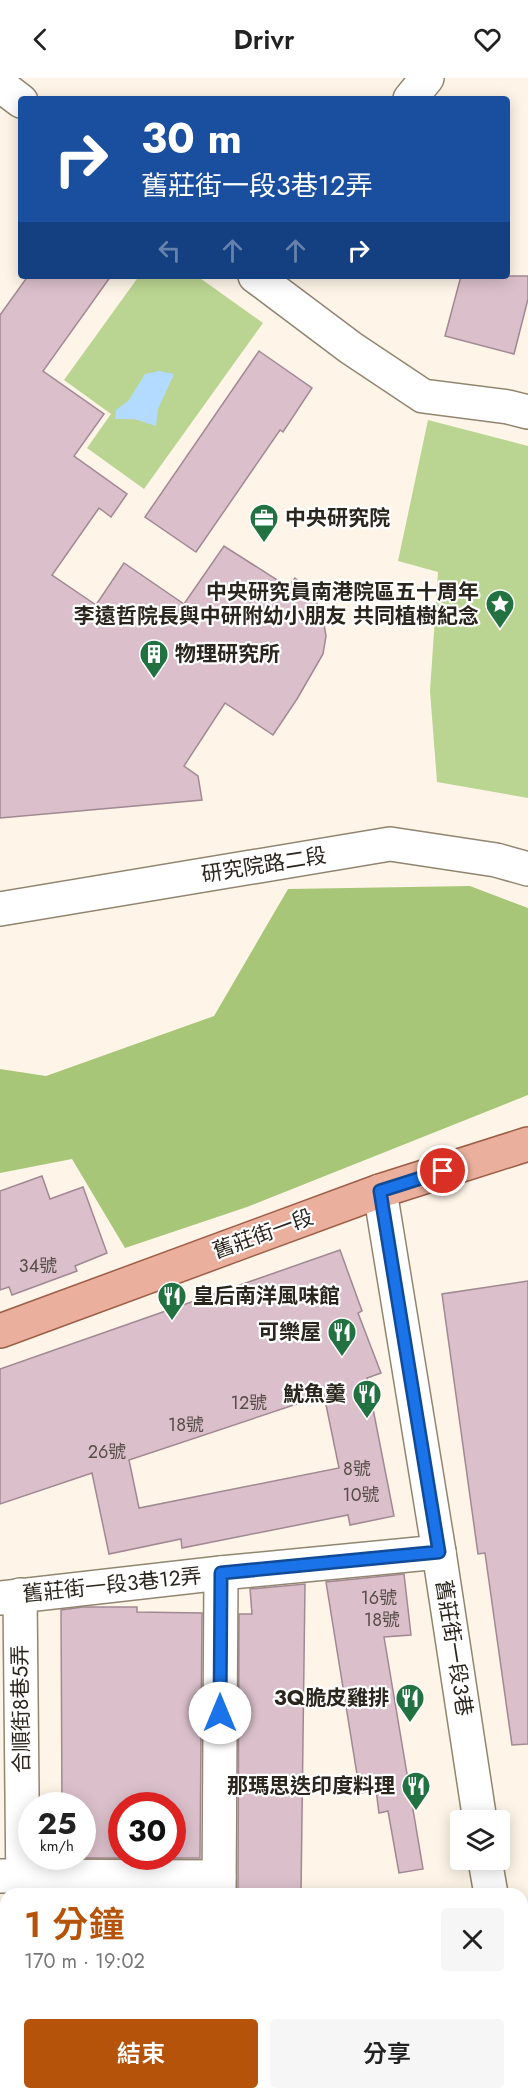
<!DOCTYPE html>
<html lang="zh-TW">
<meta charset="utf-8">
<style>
:root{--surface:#fff;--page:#f6f6f6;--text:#222;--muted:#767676;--accent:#b45309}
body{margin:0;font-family:Jost,"Noto Sans TC",sans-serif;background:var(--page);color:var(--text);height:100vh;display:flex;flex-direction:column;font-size:22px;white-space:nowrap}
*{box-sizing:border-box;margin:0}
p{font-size:20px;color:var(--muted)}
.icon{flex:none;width:33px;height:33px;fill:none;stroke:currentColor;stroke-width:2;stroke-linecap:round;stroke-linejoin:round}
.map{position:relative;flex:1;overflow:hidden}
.side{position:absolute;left:0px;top:1810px;width:528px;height:212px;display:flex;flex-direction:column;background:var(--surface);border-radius:18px 18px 0 0;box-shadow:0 3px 15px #0003}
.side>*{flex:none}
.hud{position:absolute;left:18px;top:18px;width:492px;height:183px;border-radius:6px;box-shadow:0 3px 15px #0003;background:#1a4fa0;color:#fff;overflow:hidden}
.buttons{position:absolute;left:450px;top:1732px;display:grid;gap:12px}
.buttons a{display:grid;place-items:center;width:60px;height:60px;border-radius:6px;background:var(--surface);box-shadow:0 3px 15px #0003;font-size:30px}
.speed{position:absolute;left:18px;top:1714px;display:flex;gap:12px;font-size:30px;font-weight:700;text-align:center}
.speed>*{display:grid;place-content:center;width:78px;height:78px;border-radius:50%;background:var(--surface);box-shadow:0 3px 15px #0003;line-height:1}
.speed small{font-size:15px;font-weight:400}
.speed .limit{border:9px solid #d22;background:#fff;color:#111}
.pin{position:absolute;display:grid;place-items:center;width:51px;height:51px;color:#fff;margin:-26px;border:3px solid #fff;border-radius:50%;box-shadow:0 2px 6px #0007}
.me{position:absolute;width:66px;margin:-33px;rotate:0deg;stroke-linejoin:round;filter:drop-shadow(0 0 4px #0008)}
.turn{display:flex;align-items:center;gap:21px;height:126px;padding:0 24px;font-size:27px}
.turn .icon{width:78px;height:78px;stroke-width:2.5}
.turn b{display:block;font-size:42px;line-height:51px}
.lanes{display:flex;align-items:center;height:57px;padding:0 24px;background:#0003;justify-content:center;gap:30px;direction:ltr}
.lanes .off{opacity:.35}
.round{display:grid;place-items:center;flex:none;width:63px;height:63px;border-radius:6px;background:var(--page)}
.overview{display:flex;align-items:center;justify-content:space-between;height:102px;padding:0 24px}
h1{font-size:36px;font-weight:600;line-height:45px;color:var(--accent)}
.button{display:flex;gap:12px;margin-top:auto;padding:12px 24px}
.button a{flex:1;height:69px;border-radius:6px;background:var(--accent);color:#fff;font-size:24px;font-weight:600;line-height:69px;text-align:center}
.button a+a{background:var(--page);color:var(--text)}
header{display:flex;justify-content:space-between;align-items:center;height:78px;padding:0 24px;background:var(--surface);font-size:27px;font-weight:600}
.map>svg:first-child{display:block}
</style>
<header><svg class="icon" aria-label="back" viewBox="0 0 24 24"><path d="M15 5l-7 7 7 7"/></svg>Drivr<svg class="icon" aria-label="heart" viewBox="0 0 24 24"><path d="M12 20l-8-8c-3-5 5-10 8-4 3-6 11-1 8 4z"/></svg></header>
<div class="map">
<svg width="528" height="2021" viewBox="0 0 528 2021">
<rect width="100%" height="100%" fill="#fef5e8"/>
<g fill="#bad591">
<path d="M139 198H197L263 245 144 411 87 370 111 336 64 302Z"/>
<path d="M428 342 528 368V720L437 704 430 613 438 494 398 483Z"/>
</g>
<path fill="#a8c678" d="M470 808 528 830V1017L247 1129 125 1170 72 1081 0 1095V991L46 998 214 938 288 811Z"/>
<path fill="#b3dbff" d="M159 293 174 296 158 331 156 348 134 341H115L116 332 129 322 145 296Z"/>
<g fill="#dbc0cb" stroke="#a18893" stroke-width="1.5" fill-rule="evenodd">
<path d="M28 198H111L43 293 104 336 74 378 127 416 111 439 99 430 52 497 96 527 124 485 184 526 224 468 288 509 295 500 310 513 322 534 326 558 323 576 297 621 273 657 225 625 184 688 198 698 202 722 0 740V237Z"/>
<path d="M461 198H528V221L514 276 445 258Z"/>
<path d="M259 273 312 310 283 354 280 352 196 474 145 439Z"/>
<path d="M42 1098 50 1121 83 1109 107 1175 75 1188 77 1193 12 1217 9 1209 0 1212V1113Z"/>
<path d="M340 1172 362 1233 358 1235 381 1295 367 1300 394 1438 350 1447 348 1437 182 1470 181 1461 109 1476 92 1395 0 1426V1291ZM324 1317 339 1390 139 1430 129 1382Z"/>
<path d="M528 1203V1666L512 1667 485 1475 478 1476 442 1216Z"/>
<path d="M404 1496 411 1557 384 1559 423 1791 399 1795 388 1733 379 1735 376 1712 360 1715 326 1504Z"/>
<path d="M305 1506 301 1816H238L239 1536H252L250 1511Z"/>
<path d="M83 1529H137V1534L202 1535 200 1780H172V1728H122V1780H82V1728H62L61 1532Z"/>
</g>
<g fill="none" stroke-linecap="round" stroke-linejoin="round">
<g stroke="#928570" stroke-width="36">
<g id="minor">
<path d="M0 7 21 23"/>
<path d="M410 21 427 0"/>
<path d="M255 198 351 270 423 318 508 329 528 334"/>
<path d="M0 831 390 766 496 782 528 791"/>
<path d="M380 1113 439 1474 480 1743"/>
<path d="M20 1517 23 1816"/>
<path d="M0 1520 221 1495 439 1474"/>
<path d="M485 1782 491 1816"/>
<path d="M2 1798 219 1799"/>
<path d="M219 1816 221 1495"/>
<path d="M522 1854 528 1853"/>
<path d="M518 2016 519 2021"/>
<path d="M20 2021V2016"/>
<path d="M215 2021V2016"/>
</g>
</g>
<g stroke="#9e5d46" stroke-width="36">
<path id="major" d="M0 1253 380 1113 528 1066"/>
</g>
<use href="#minor" stroke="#fff" stroke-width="33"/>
<use href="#major" stroke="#eab09d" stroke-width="33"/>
</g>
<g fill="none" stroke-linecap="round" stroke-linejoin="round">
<g stroke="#114b97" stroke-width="15">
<path id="route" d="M220 1635 221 1495 439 1474 380 1113 443 1093"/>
</g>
<use href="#route" stroke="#1a73e8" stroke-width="10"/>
</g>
<defs>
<g id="office-pin" transform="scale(1.5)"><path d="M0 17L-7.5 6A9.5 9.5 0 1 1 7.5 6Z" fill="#227141" stroke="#fff"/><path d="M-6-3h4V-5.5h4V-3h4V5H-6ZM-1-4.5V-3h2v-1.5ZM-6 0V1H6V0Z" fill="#fff"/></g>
<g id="sight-pin" transform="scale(1.5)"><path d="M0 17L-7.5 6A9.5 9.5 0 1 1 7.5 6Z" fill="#227141" stroke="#fff"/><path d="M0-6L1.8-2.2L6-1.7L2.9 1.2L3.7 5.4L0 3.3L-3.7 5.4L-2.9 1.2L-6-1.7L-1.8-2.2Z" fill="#fff"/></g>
<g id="building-pin" transform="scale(1.5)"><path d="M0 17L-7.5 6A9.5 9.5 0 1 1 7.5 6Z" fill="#227141" stroke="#fff"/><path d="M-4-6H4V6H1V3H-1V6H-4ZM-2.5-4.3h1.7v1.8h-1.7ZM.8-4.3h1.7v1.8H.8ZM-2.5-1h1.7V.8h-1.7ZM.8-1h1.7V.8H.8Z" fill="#fff"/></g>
<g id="restaurant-pin" transform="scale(1.5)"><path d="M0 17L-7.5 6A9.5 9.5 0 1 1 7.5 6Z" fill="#227141" stroke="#fff"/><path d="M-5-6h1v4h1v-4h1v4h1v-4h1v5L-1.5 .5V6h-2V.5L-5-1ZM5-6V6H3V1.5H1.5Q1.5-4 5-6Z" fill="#fff"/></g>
</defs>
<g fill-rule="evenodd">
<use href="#office-pin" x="264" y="440"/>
<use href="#sight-pin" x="500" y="526"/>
<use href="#building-pin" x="154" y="576"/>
<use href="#restaurant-pin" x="172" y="1218"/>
<use href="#restaurant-pin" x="342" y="1254"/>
<use href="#restaurant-pin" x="367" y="1316"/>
<use href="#restaurant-pin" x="410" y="1620"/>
<use href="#restaurant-pin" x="416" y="1708"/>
</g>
<g text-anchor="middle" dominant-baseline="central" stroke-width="4.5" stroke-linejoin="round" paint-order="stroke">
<g font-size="18" fill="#564c48">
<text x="38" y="1188">34號</text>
<text x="249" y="1325">12號</text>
<text x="186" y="1347">18號</text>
<text x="107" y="1374">26號</text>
<text x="357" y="1391">8號</text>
<text x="361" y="1417">10號</text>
<text x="379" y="1520">16號</text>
<text x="382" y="1542">18號</text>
</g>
<g font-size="21" font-weight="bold" fill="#2a251d" stroke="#fff" text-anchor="end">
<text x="285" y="440" text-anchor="start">中央研究院</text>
<text x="479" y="514">中央研究員南港院區五十周年<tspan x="479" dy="24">李遠哲院長與中研附幼小朋友 共同植樹紀念</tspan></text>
<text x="175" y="576" text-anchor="start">物理研究所</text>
<text x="193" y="1218" text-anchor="start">皇后南洋風味館</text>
<text x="321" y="1254">可樂屋</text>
<text x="346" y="1316">魷魚羹</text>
<text x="389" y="1620">3Q脆皮雞排</text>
<text x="395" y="1708">那瑪思迭印度料理</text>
</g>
<g font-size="21" fill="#2a251d" stroke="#fff">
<text transform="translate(264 787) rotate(-9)">研究院路二段</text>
<text transform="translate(263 1156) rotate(-20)">舊莊街一段</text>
<text transform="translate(112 1507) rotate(-6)">舊莊街一段3巷12弄</text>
<text transform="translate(454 1570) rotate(81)">舊莊街一段3巷</text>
<text transform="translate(21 1631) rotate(-91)">合順街8巷5弄</text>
</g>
</g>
</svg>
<div class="buttons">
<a><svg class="icon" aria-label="layers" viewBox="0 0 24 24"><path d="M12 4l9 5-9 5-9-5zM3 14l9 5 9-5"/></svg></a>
</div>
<div class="speed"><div>25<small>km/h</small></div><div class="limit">30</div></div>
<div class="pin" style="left:443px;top:1093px;background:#d93025"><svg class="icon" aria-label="arrive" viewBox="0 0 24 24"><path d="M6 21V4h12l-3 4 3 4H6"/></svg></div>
<svg class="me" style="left:220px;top:1635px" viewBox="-20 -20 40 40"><circle r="19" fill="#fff"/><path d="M0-13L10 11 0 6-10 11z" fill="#1a73e8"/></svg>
<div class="hud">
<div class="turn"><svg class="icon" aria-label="right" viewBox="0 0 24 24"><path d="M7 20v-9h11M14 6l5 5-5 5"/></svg><div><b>30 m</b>舊莊街一段3巷12弄</div></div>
<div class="lanes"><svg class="icon off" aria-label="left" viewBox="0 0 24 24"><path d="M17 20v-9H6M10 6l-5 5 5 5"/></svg><svg class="icon off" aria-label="ahead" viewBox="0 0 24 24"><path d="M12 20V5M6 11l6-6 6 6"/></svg><svg class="icon off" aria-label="ahead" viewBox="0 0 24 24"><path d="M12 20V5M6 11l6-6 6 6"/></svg><svg class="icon" aria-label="right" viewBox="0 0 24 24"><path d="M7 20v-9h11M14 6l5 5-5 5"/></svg></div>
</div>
<section class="side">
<div class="overview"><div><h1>1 分鐘</h1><p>170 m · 19:02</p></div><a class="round"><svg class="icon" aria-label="close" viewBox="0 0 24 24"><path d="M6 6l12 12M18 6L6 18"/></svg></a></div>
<div class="button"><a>結束</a><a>分享</a></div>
</section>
</div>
